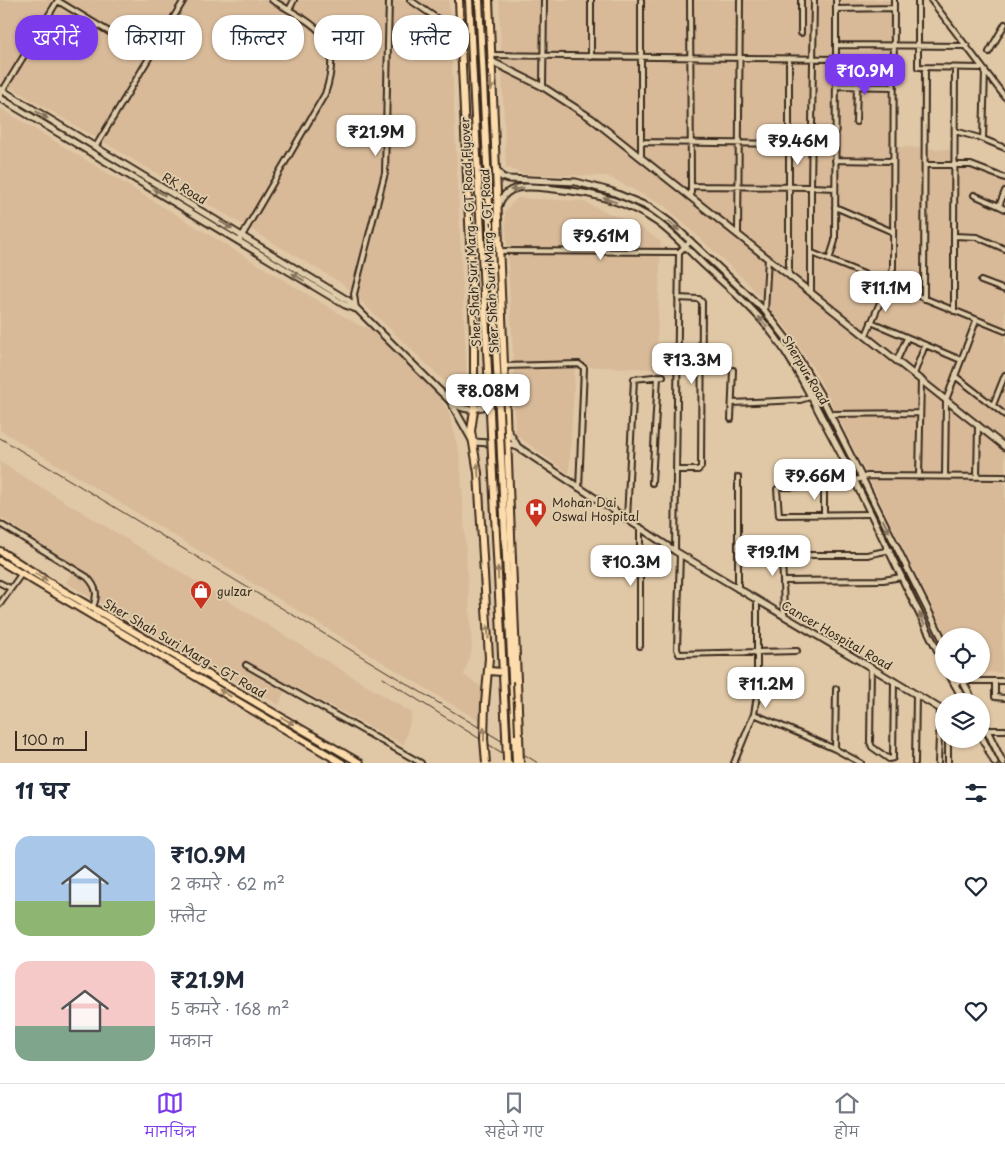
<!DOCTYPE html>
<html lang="hi">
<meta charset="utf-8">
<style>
body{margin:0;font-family:"Playpen Sans","Playpen Sans Deva",sans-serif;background:#f6f6f7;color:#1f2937;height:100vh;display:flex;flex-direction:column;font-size:19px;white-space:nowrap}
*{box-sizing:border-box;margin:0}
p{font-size:16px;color:#747a83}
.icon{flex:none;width:28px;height:28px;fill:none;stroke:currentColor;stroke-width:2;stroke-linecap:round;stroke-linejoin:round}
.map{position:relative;height:763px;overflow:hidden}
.sheet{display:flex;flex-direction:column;background:#fff;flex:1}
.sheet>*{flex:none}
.top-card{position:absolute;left:15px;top:15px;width:500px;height:45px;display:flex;gap:10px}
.buttons{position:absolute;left:935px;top:628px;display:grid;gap:10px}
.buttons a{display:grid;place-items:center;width:55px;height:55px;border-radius:50%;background:#fff;box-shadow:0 1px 4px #0004;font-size:25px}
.scale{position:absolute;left:15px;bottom:12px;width:72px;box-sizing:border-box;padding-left:5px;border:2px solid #3b2a1e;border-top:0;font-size:14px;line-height:18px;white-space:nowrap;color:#3b2a1e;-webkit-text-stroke:4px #dfccaa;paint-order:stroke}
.price{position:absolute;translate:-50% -42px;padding:0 11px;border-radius:10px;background:#fff;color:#222;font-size:16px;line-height:32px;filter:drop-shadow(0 1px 2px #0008)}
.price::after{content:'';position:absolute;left:50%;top:30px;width:15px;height:11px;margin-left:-8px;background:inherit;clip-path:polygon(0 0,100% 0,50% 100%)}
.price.selected{background:#7c3aed;color:#fff}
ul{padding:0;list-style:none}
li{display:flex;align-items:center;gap:15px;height:125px;padding:0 15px}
li span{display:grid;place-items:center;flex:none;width:140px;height:100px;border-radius:15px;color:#555}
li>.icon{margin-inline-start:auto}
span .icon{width:60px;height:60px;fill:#fffc;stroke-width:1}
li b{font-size:21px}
h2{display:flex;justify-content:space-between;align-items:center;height:60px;padding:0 15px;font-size:21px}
.chip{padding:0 18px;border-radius:20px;background:#fff;box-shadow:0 1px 4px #0004;font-size:18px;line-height:45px}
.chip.selected{background:#7c3aed;color:#fff}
.tab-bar{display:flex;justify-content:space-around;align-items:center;height:70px;border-top:1px solid #e0e1e3;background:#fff;font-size:14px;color:#747a83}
.tab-bar a{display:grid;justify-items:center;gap:2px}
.tab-bar .selected{color:#7c3aed}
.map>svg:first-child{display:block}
</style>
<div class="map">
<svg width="1005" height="763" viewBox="0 0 1005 763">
<rect width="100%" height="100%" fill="#e0c8a6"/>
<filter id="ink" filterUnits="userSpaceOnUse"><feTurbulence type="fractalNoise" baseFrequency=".02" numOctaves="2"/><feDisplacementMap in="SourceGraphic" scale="10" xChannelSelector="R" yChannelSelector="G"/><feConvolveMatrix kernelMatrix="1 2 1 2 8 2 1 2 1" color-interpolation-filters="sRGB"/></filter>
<g filter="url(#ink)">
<path fill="#d8ba99" d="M0,0H449L468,404L343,284L0,81Z
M499,0H891L890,146L953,150L952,168L976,169L1005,182V566L1002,673L981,672V636H947L818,376L788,330L747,282L666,207L607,176L522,174L506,167Z
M0,108L360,326L374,329L437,394L449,413L460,456L472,649L464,675L481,687V722L0,430Z
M517,198L582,201L642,228L661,242L656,369L575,366L569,474L515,434L514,373L505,211Z
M0,462L412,713L404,745L288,683L279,705L66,583L75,565L0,517Z"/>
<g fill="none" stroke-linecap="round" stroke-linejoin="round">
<g stroke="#3b2a1e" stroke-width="8">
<path id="minor" d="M410,0L460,34
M591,0V57
M690,0L691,186
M814,0L811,187L835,188
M918,0V67L982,68
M931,0L1005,97
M58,1L149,56
M836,9L894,8
M289,10L294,0
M801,33V0
M836,45L967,46
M989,52L1005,24
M491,55L836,59V0
M985,72L983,139L1005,148
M836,86L894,87
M543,87L544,0
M0,95L58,0
M856,122L857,86
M955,131L983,139
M642,142L788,144
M96,146L184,0
M641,157V0
M835,160L893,161
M925,165H971L1005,178
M1005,191L999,206L1005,209
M974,195L999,206
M691,196V186L811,187V292
M835,207L893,232
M738,233L740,0
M954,236L955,68
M239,241L325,94C345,35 316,26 272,0
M499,251L679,252L691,241
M812,253L1005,331
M829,260L835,241L836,59
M789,273V58
M981,281L1005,290
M924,299L925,68
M356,309L354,294L385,173L389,0
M765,311L768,258
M954,311V236L977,237L1005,249
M871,322L961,360
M866,335L888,284L893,268L894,0
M897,360L907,338
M505,366L579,364L584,368L579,488
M914,374L925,345
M955,376L1005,415
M732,403L800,400L820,394
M993,405L1005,375
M830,414L920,413
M731,419L733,370
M677,470H698L701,467L702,302L699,299L678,298
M919,476L921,379
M945,476L946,400L976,321
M738,477V589
M977,477L978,425
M652,483L658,376
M824,487V515
M871,514L779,515L777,489L781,487L840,486L867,476L1005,477
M627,519L634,379L663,376
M0,524L87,577C97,587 98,595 93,607
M640,527V646
M890,550L867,555H785L782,559L783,581L883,580L902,577
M675,551L679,252
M680,554L677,649L679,654L797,651
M783,581L784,616
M0,583L10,588
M757,600V696L754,714L835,749L861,763
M0,604L22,573
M246,665L421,763
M871,667L870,742L872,747L889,759L893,758L894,681
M995,681V697L1005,698
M954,684L962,681H1005
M987,730H1005
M835,749L836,689
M734,763L754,714
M915,763L916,694
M938,763L940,709
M948,763V739"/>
</g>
<g stroke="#3b2a1e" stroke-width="9">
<path id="tertiary" d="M491,61L543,87L591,118L1005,447
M0,89L349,301L450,401L473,442L508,444L518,447
M0,98L345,305L356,309
M497,170L502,177L508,179L576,182L610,191L649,207L671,223L765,311L789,342L820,394L944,642
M499,205C506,181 534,187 554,189C589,192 627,201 657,222C674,234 689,251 704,265C729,288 756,310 776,338C797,367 813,401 830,433C870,508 905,587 944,663
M453,403C475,418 483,400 501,407
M509,432L518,447L675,551L944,711
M949,674L964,701
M959,674L973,701
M981,718L1003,763
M981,736L995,763"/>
</g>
<g stroke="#3b2a1e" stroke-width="10">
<path id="primary" d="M459,0L474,332V410L471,431L478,473L489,658L485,704
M489,0L517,681
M475,387L480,394L489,398L502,395
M0,551L55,586L360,763
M0,561L342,763"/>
</g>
<g stroke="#3b2a1e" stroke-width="10">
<path id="trunk" d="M469,0L489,390
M479,0L498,389
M501,455L515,738
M492,456L506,734
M489,671L502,672"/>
</g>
<use href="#minor" stroke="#dfccaa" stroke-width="4"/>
<use href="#tertiary" stroke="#dfccaa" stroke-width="5"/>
<use href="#primary" stroke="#fcdcac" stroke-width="6"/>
<use href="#trunk" stroke="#fcdcac" stroke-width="6"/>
<path stroke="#3b2a1e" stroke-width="1" d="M0,438L538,763
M383,678L518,763"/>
<g stroke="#3b2a1e" stroke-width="10" stroke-linecap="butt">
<path id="primary-bridge" d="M517,681L520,763
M485,704L484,739L486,763"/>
</g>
<g stroke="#3b2a1e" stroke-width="10" stroke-linecap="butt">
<path id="trunk-bridge" d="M498,389L501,455
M489,390L492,456
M506,734L507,761
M515,738L516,763"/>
</g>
<use href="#primary-bridge" stroke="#fcdcac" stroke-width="6"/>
<use href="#trunk-bridge" stroke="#fcdcac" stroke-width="6"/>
</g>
<defs><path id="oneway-solid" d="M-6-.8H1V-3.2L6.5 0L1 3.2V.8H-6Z" transform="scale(1.25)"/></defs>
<g fill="#9c8365">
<use href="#oneway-solid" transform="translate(491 84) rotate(89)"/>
<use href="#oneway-solid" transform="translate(478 470) rotate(-94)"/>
<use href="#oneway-solid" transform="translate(498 573) rotate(-92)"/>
<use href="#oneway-solid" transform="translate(41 577) rotate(31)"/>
<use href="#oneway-solid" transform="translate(488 632) rotate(-94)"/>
<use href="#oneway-solid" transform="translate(225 693) rotate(-149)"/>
<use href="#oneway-solid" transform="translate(288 721) rotate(30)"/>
<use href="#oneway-solid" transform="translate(484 734) rotate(-90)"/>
</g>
<g fill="#85735d">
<use href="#oneway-solid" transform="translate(42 115) rotate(31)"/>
<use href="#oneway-solid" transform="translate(517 189) rotate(171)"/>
<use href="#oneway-solid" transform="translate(159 192) rotate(-149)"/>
<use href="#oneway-solid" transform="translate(610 200) rotate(-160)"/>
<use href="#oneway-solid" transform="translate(226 225) rotate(31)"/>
<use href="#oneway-solid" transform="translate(674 226) rotate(42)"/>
<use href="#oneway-solid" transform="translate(298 277) rotate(-149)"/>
<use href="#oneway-solid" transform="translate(763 322) rotate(-132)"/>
<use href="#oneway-solid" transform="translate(886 526) rotate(63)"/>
<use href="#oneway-solid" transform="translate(922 619) rotate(-114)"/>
</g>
</g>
<defs>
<g id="hospital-pin" transform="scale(1.125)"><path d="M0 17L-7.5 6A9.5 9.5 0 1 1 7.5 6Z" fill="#c8321e" stroke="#dfccaa"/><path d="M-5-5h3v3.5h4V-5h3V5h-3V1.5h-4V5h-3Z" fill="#fff"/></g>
<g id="shop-pin" transform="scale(1.125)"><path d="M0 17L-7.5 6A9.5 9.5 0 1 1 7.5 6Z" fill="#c8321e" stroke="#dfccaa"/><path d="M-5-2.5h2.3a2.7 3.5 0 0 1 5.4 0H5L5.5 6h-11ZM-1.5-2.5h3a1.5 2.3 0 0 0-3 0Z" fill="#fff"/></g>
</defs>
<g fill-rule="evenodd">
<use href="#hospital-pin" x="536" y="509"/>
<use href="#shop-pin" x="201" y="591"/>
</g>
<g text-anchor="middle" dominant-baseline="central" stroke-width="4" stroke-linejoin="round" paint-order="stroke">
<g font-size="12" fill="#3b2a1e" stroke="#dfccaa">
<text transform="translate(185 188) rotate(31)">RK Road</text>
<text transform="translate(470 232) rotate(-93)">Sher Shah Suri Marg - GT Road Flyover</text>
<text transform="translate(489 261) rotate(-93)">Sher Shah Suri Marg - GT Road</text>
<text transform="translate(806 370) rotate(59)">Sherpur Road</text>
<text transform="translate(837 635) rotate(30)">Cancer Hospital Road</text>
<text transform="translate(185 648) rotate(30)">Sher Shah Suri Marg - GT Road</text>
</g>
<g font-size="12" fill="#3b2a1e" stroke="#dfccaa" text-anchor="start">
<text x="552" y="502">Mohan Dai<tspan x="552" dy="14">Oswal Hospital</tspan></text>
<text x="217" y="591">gulzar</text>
</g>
</g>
</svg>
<div class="buttons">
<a><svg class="icon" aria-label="locate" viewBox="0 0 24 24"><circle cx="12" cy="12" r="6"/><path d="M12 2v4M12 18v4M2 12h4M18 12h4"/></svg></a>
<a><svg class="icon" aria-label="layers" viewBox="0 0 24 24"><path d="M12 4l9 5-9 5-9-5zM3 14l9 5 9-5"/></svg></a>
</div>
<div class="scale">100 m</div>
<b class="price selected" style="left:865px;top:96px">₹10.9M</b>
<b class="price" style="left:376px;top:157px">₹21.9M</b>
<b class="price" style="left:798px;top:166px">₹9.46M</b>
<b class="price" style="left:601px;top:261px">₹9.61M</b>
<b class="price" style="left:886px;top:313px">₹11.1M</b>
<b class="price" style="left:692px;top:385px">₹13.3M</b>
<b class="price" style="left:488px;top:416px">₹8.08M</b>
<b class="price" style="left:815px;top:501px">₹9.66M</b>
<b class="price" style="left:773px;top:577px">₹19.1M</b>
<b class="price" style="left:631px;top:587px">₹10.3M</b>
<b class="price" style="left:766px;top:709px">₹11.2M</b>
<div class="top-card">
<a class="chip selected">खरीदें</a>
<a class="chip">किराया</a>
<a class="chip">फ़िल्टर</a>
<a class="chip">नया</a>
<a class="chip">फ़्लैट</a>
</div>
</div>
<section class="sheet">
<h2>11 घर<svg class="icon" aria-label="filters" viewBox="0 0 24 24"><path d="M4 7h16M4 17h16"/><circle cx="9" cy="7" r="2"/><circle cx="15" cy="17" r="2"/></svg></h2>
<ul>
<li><span style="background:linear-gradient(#a9c7e8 65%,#8fb573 0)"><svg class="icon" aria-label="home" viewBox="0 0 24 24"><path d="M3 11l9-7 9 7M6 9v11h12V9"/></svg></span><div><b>₹10.9M</b><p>2 कमरे · 62 m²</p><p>फ़्लैट</p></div><svg class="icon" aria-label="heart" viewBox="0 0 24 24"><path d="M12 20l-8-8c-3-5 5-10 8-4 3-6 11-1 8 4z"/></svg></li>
<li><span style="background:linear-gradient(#f6c9c9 65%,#7fa58c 0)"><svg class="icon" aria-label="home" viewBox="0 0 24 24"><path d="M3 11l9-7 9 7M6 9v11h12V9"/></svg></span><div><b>₹21.9M</b><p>5 कमरे · 168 m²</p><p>मकान</p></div><svg class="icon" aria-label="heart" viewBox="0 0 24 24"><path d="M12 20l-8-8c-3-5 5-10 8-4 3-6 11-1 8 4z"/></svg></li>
</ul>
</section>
<nav class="tab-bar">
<a class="selected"><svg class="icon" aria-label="map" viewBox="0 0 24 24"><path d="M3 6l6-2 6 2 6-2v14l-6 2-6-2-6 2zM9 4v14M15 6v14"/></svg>मानचित्र</a>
<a><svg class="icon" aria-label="saved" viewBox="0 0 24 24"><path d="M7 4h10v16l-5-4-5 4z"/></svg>सहेजे गए</a>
<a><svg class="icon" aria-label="home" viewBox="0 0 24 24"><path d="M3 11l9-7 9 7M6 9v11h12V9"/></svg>होम</a>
</nav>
